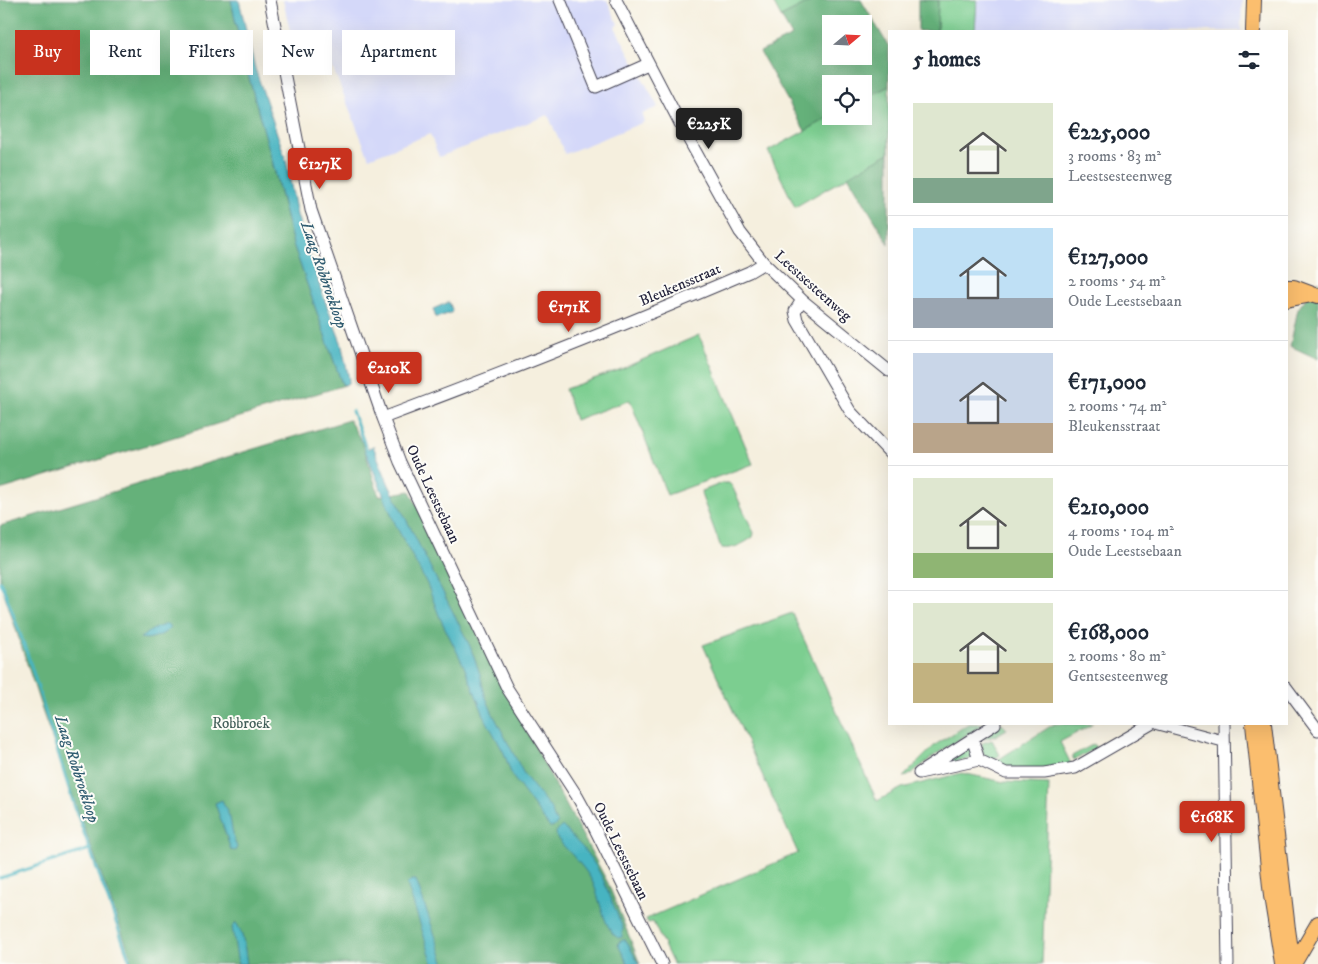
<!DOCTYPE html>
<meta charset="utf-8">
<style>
body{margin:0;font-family:"IM FELL DW Pica",serif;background:#f6f6f7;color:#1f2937;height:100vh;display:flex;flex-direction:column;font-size:19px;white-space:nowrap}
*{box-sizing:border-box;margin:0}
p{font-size:16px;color:#747a83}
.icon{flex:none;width:28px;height:28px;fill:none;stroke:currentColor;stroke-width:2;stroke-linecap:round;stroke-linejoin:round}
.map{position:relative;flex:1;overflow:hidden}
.details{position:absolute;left:888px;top:30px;width:400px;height:695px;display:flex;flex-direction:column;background:#fff;border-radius:0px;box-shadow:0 5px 20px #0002}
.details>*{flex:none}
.guide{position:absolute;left:15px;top:30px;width:475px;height:45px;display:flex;gap:10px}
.needle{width:32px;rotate:71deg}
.controls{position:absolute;left:822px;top:15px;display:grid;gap:10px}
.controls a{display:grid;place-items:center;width:50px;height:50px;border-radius:0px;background:#fff;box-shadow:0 5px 20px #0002;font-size:25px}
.price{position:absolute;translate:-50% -42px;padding:0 11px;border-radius:5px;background:#c8321e;color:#fff;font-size:16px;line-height:32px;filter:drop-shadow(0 1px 2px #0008)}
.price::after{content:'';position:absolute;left:50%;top:30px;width:15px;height:11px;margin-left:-8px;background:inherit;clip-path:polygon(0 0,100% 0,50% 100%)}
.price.selected{background:#222;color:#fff}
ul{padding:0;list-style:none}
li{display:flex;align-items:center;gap:15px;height:125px;padding:0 25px}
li+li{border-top:1px solid #e0e1e3}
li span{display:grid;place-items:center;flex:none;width:140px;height:100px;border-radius:0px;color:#555}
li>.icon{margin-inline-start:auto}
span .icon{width:60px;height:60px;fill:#fffc;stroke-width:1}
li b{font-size:21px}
h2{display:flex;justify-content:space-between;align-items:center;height:60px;padding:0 25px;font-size:21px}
.pill{padding:0 18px;border-radius:0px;background:#fff;box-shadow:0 5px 20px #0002;font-size:18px;line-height:45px}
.pill.selected{background:#c8321e;color:#fff}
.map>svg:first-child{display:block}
</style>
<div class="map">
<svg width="1318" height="964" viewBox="0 0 1318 964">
<rect width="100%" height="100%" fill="#fdfcf7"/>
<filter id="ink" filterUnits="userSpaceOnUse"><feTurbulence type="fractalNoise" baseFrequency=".02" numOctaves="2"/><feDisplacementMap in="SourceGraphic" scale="10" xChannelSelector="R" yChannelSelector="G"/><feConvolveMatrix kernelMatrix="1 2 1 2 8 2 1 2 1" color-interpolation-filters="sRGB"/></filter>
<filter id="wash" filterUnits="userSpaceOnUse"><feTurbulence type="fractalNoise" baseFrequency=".0096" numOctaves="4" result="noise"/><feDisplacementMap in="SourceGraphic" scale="20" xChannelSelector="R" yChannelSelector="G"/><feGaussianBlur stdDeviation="1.12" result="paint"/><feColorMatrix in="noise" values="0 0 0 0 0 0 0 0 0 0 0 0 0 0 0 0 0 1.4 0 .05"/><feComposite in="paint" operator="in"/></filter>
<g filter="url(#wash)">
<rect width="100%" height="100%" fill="#f5efde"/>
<path fill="#d4d8f9" d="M283,0H607L618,24L615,27L658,107L642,114L644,122L565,154L548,115L439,157L430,134L369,158L331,63L299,71Z
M977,0H1242L1241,31H975Z"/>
<path fill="#7cce90" stroke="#4f7866" d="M772,0H814L781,17Z
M938,0H977L975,31H937Z
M889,86V153L795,207L768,151L832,116H864V99Z
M699,335L753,464L667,495L630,400L575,420L565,389L619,370Z
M723,483H729L732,486L754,533L753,537C745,543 732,550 722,548L720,545L701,494L702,491Z
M792,613L877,801L902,788L962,773L1004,782L1049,784L1042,964H673L653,922L648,923L646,919L798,853L703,645Z
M968,724H984L938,753L908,776L903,777L935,745Z
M1002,724L1007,729L995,736L984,739L992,730Z
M1054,724H1093L1060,742L1071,764C1044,770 1020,773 993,763Z
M992,740L1000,755L990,762C985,757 981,751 982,743Z
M1094,744L1096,748L1074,760L1072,756Z
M968,747L971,750L973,758L943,764Z"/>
<path fill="#65b17a" stroke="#446a5a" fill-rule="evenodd" d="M0,0H231L242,53L266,138L293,244L342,384L345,385L0,490Z
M814,0H861L889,47V86L864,99V84H831L832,116L805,131L760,52L792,36L781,17ZM831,24H864V56H831Z
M918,0H938L937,31H918Z
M889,153V244L848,176Z
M1318,281V359L1290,346L1298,309Z
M349,420L362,442L379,496L410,491L489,657L542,760L608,883L640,964H128L131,957L43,713L0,580V526Z"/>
<path fill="#46b4c1" stroke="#346b7e" d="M231,0H239L255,68L286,160L297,215L321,290L341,342L349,379L348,383L345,385L342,384L293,244L272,160L242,53Z
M449,302L453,312L436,318L433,309Z
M373,446L389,485L470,646L480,674L485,695L492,712L525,776L552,810L554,819L558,823L554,827L550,828L512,776L504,753L486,720L463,664L440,618L427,584L396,526L365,450Z
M167,624L171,627C165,635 149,641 140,638L155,628Z
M222,800L230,818L234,840L237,847L235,851L231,850L215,803Z
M562,826L583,848L596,866L603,879L623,928L622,937L618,938C603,929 600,896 592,881C583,864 568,852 557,838L556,832Z
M411,880H416L445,964H433L407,884Z
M236,923C244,933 245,951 247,964H238L232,927Z
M623,940H626L639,964H628L618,945L619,942Z"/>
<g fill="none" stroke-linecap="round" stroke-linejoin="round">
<path stroke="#46b4c1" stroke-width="3" d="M352,411L368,453
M0,582L5,592L28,656L74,805L131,964
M0,878L90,849"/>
</g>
</g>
<g filter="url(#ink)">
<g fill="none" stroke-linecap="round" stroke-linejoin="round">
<g stroke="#424153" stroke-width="13">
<path id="minor" d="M270,0L311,210L383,418L400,462L507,688L577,796L594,827L662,964
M560,0L596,87L648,64
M616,0L683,129L740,232L764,263L802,300L889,371
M802,300L795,311L797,320L850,411L889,452
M383,418C506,372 628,324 749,272L764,263
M1286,687L1318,730
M1159,724L1223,741
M1224,724L1228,964
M972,738L979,760L919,773L995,724
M979,760L1006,773H1044L1075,768L1151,724"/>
</g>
<g stroke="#424153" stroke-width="16">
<path id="major" d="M1253,31L1254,0
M1286,287H1294L1318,296
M1286,300L1312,295
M1253,724L1271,896L1282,964
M1264,724L1288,929L1293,964
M1294,964L1318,923"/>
</g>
<use href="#minor" stroke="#fff" stroke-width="11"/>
<use href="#major" stroke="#fbbe6e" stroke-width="14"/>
</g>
</g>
<g text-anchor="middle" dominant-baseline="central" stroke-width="4" stroke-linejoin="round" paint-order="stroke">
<g font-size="15" fill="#22223b" stroke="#fdfcf7">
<text transform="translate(680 285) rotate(-23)">Bleukensstraat</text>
<text transform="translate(813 286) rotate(42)">Leestsesteenweg</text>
<text transform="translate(433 494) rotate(65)">Oude Leestsebaan</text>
<text transform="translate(621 851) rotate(64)">Oude Leestsebaan</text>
</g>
<g font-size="15" fill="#425e59" stroke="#fdfcf7">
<text x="241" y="723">Robbroek</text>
</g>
<g font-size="16" font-style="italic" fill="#305c71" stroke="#fdfcf7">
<text transform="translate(324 275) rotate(71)">Laag Robbroekloop</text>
<text transform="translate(77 769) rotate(72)">Laag Robbroekloop</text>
</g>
</g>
</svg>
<div class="controls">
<a><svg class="needle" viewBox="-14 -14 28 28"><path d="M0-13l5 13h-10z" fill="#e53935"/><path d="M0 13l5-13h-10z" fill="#747a83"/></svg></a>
<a><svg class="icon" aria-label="locate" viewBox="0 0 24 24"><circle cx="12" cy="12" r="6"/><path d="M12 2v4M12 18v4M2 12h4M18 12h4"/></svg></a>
</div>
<b class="price selected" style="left:709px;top:150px">€225K</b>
<b class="price" style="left:320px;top:190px">€127K</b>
<b class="price" style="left:569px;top:333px">€171K</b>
<b class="price" style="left:389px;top:394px">€210K</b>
<b class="price" style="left:1212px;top:843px">€168K</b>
<div class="guide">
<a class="pill selected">Buy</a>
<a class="pill">Rent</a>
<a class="pill">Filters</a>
<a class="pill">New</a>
<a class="pill">Apartment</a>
</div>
<section class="details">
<h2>5 homes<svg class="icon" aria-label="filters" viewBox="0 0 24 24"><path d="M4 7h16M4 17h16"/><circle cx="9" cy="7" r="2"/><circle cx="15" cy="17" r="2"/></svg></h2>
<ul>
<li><span style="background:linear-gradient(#dfe7d0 75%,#7fa58c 0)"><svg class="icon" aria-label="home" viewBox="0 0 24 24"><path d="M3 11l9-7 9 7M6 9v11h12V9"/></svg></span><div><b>€225,000</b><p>3 rooms · 83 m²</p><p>Leestsesteenweg</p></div></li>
<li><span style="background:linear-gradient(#bfe0f5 70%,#9aa5b1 0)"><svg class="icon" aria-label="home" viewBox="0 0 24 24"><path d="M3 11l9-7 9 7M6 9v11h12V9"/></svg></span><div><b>€127,000</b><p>2 rooms · 54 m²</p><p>Oude Leestsebaan</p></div></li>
<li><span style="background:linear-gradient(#c9d6e8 70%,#b9a48a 0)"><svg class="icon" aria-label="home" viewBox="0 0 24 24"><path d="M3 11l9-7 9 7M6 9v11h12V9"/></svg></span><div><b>€171,000</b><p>2 rooms · 74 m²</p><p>Bleukensstraat</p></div></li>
<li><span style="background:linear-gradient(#dfe7d0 75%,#8fb573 0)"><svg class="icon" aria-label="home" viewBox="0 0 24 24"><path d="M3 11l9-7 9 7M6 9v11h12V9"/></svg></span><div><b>€210,000</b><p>4 rooms · 104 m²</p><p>Oude Leestsebaan</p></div></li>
<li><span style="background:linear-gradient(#dfe7d0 60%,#c2b280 0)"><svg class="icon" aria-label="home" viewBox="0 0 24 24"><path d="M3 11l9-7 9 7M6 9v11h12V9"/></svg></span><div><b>€168,000</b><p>2 rooms · 80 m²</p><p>Gentsesteenweg</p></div></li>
</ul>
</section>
</div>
